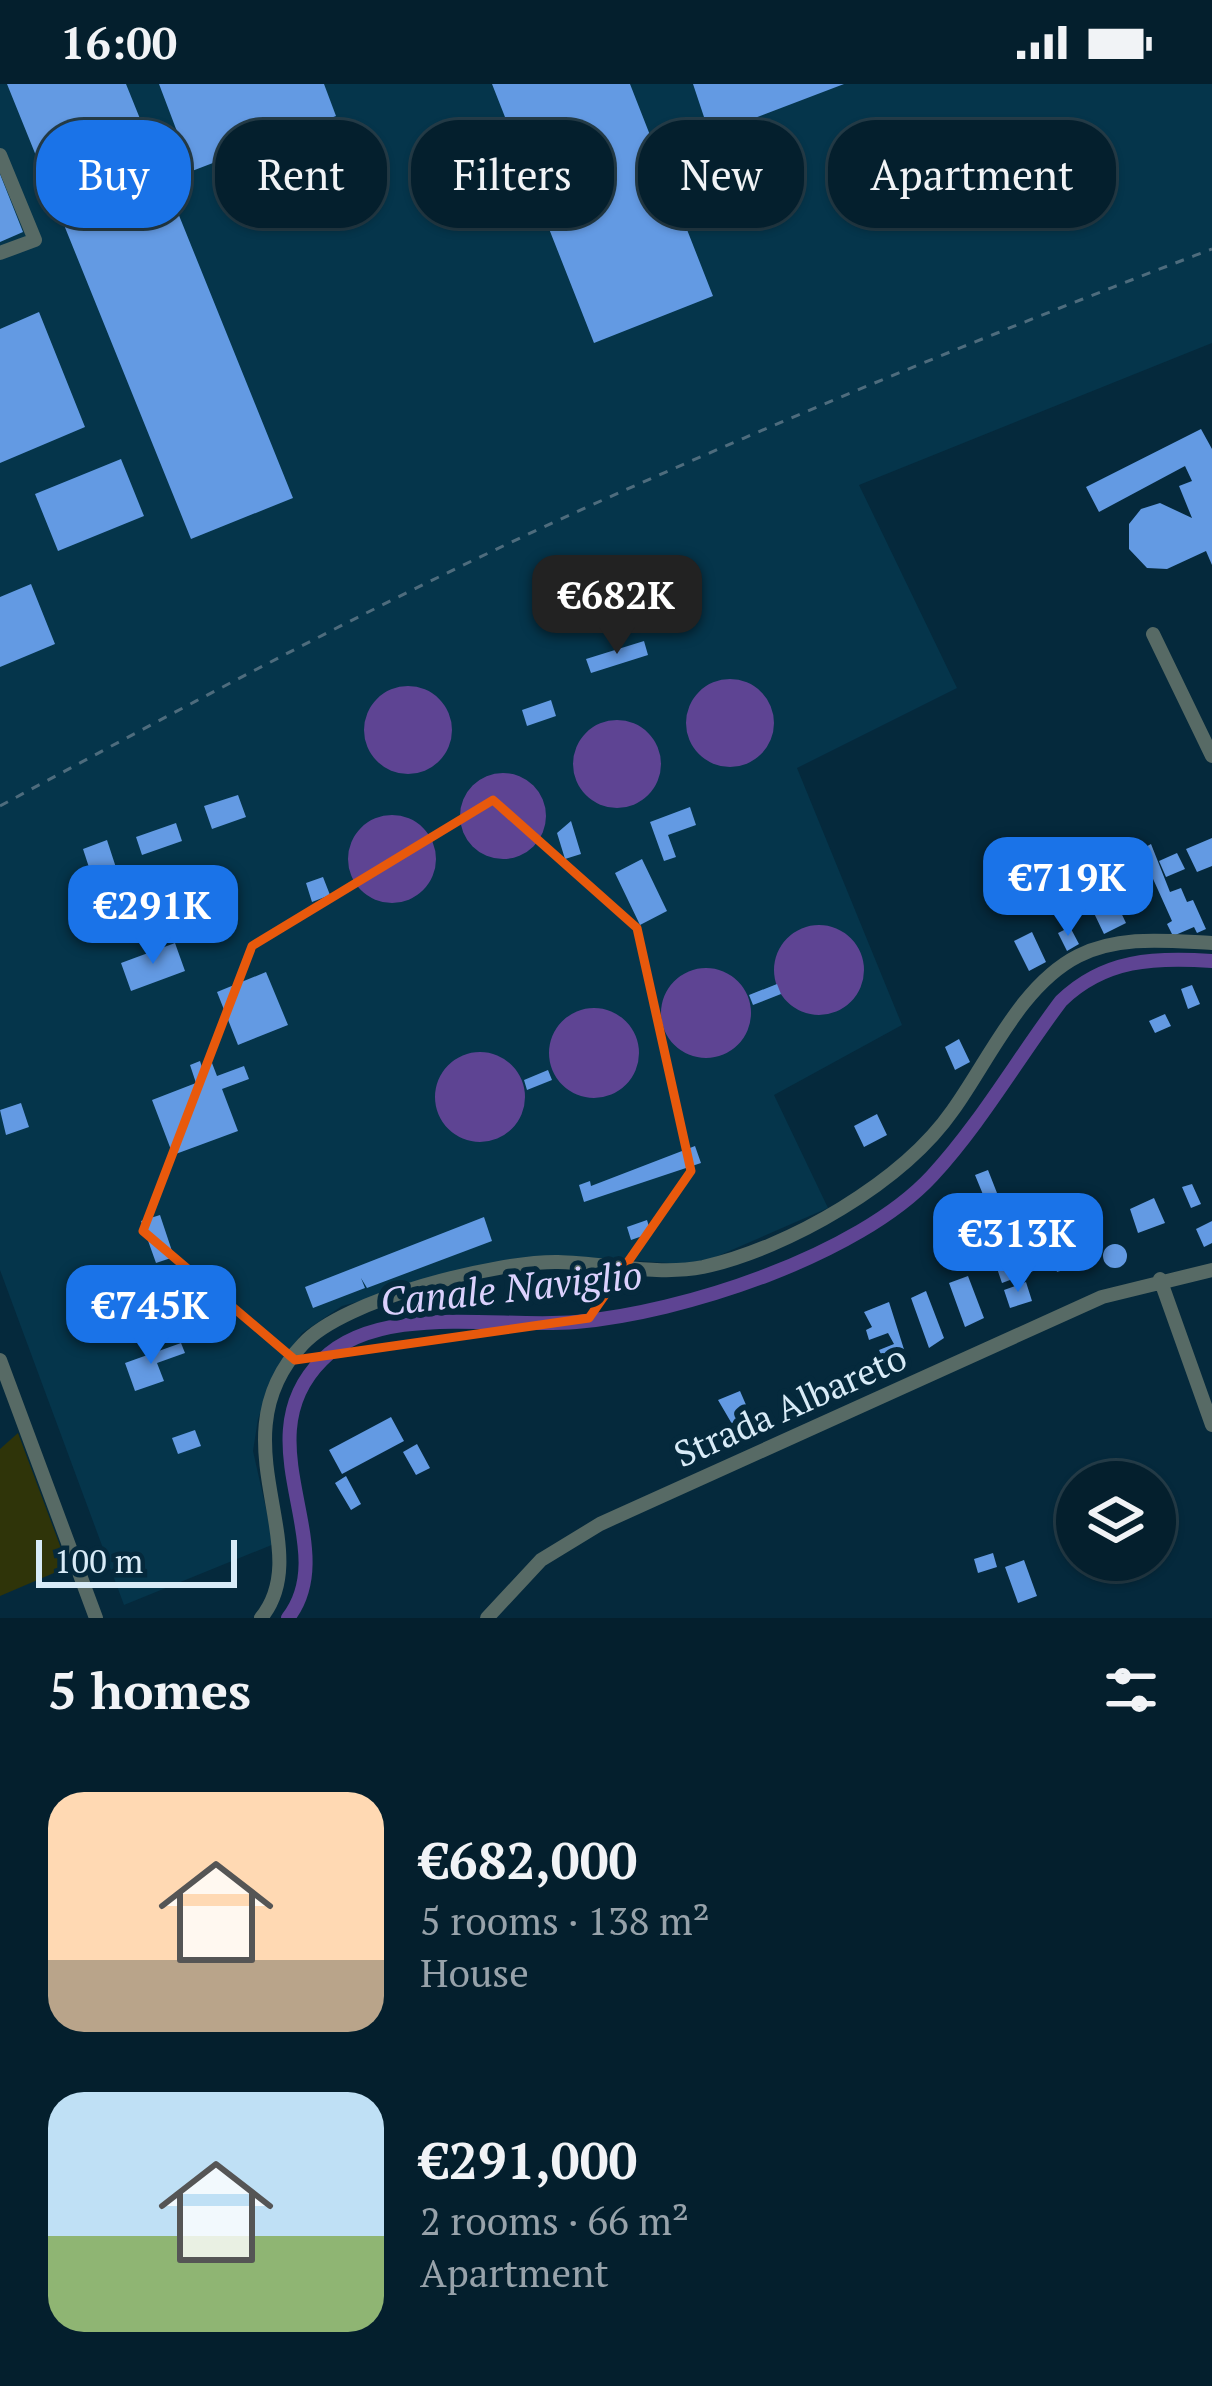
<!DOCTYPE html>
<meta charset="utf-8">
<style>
body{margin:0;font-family:"PT Serif",serif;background:#0d2735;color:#f1f3f6;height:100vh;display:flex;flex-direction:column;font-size:45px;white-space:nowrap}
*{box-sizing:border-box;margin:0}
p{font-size:39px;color:#97a2aa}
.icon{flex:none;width:66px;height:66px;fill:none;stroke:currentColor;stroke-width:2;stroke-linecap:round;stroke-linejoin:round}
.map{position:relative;height:1534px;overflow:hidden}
.details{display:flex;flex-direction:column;background:#041f2d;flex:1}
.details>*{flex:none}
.hud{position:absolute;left:36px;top:36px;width:1140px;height:108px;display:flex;gap:24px}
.fabs{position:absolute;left:1056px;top:1377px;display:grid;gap:24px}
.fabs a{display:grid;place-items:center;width:120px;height:120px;border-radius:50%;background:#041f2d;box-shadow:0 3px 9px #0004,0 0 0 3px #253d49;font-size:60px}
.scale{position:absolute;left:36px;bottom:30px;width:201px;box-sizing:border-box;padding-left:12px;border:6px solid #d8ebf7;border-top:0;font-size:33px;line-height:42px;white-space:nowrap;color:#d8ebf7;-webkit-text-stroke:9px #05293c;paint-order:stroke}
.price{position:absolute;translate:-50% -102px;padding:0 27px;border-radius:24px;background:#1a73e8;color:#fff;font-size:39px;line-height:78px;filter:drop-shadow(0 3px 6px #0008)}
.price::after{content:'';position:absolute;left:50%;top:72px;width:36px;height:27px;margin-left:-18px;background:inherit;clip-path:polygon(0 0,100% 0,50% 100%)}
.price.current{background:#222;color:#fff}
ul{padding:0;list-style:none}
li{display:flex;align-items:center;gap:36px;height:300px;padding:0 48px}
li span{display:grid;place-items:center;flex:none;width:336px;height:240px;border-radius:36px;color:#555}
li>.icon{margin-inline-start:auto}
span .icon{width:144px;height:144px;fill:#fffc;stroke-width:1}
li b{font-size:51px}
h2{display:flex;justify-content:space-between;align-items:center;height:144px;padding:0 48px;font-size:51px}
.pill{padding:0 42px;border-radius:48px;background:#041f2d;box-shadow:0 3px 9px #0004,0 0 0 3px #253d49;font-size:42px;line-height:108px}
.pill.current{background:#1a73e8;color:#fff}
.status{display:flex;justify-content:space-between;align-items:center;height:84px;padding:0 60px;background:#041f2d;direction:ltr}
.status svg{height:33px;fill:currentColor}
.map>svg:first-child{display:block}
</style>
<div class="status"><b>16:00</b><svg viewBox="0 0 49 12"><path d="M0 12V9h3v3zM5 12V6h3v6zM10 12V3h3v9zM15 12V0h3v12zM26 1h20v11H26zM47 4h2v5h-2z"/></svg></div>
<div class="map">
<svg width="1212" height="1534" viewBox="0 0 1212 1534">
<rect width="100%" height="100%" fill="#05293c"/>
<path fill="#05354b" d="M0,0H1212V259L859,401L957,604L797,684L902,941L774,1011L828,1124L711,1175L684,1180L595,1174L444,1195L342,1222L302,1249L275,1288L258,1335L253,1367L274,1460L124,1521L0,1186Z"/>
<path fill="#2f3409" d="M18,1349L68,1483L0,1512V1365Z"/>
<path fill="#5e4493" d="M686 639a44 44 0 1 1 88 0a44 44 0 1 1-88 0Z
M364 646a44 44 0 1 1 88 0a44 44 0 1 1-88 0Z
M573 680a44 44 0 1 1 88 0a44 44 0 1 1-88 0Z
M460 732a43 43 0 1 1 86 0a43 43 0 1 1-86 0Z
M348 775a44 44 0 1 1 88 0a44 44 0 1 1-88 0Z
M774 886a45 45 0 1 1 90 0a45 45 0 1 1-90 0Z
M661 929a45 45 0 1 1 90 0a45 45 0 1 1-90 0Z
M549 969a45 45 0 1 1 90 0a45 45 0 1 1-90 0Z
M435 1013a45 45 0 1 1 90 0a45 45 0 1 1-90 0Z"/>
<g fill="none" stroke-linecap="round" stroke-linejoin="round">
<path stroke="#5e4493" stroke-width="14" d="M288,1534C344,1462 241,1357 322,1276C380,1218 500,1245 576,1238C682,1229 858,1172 932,1092C981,1039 1018,974 1061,917C1104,875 1155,873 1212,877"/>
</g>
<path fill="#639ae3" d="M7,0H126L293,414L191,455Z
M159,0H324L336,32L192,87Z
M492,0H630L713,212L594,259Z
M693,0H844L710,51Z
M0,90L23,148L0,158Z
M39,228L85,343L0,379V245Z
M1201,345L1212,365V481L1206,467L1167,485L1147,484L1129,465V440L1141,425L1160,419L1192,434L1179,402L1192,397L1185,382L1099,428L1086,403Z
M121,375L144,432L58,467L35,410Z
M31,500L55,560L0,583V513Z
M644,557L648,571L591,589L586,575Z
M551,616L556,632L527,642L522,626Z
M238,711L246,733L212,745L204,722Z
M690,723L696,741L668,751L676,773L664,777L650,738Z
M571,737L581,770L565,775L557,749Z
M176,739L182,757L142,771L136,753Z
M1212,754V782L1197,788L1186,765Z
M107,756L122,802L98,811L83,765Z
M1151,760L1170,808L1181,804L1187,818L1193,816L1206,845L1197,849L1194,843L1173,852L1167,840L1172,837L1140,766Z
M1177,769L1185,785L1166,793L1159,777Z
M642,775L667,827L640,841L615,789Z
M1138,787L1150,812L1129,821L1118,797Z
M181,792L190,820L181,823L172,795Z
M323,793L330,811L312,818L306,799Z
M1091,793L1096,802L1110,796L1113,803L1086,817L1077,801Z
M1114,814L1126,839L1104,850L1092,825Z
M118,830L123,846L111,851L105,835Z
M1070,843L1079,860L1067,867L1058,849Z
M1032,848L1046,878L1029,887L1014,857Z
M175,859L185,887L131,907L121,879Z
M266,888L288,941L238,961L217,908Z
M777,900L781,910L753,921L749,911Z
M1192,901L1200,920L1188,925L1181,905Z
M1165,930L1171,942L1155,949L1149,937Z
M959,955L970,978L955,986L945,963Z
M200,977L202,983L212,979L217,992L244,982L249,995L222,1005L238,1047L173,1071L152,1016L196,999L190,981Z
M548,986L552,996L527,1006L524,996Z
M21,1019L29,1043L6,1051L0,1026Z
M877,1030L887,1051L864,1063L854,1042Z
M695,1062L701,1079L584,1118L579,1101L590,1097L591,1102Z
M988,1086L997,1109L984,1113L975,1091Z
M1192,1100L1201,1120L1191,1124L1182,1103Z
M1154,1114L1165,1139L1138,1149L1130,1125Z
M160,1131L174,1173L156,1179L141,1137Z
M484,1133L492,1157L367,1204L361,1194L365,1204L313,1224L305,1203Z
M647,1136L651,1149L631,1156L627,1143Z
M1212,1137V1159L1204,1163L1196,1145Z
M997,1151L999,1159H1023L1036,1186L1002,1199L987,1155Z
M1072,1152L1082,1180L1057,1188L1048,1160Z
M1103 1172a12 12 0 1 1 24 0a12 12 0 1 1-24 0Z
M968,1192L984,1234L965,1243L949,1199Z
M1026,1198L1032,1217L1010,1224L1004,1206Z
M169,1203L179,1235L165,1239L155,1207Z
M926,1207L944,1254L929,1264L911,1214Z
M889,1218L908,1278L887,1285L879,1266L894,1260L888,1249L869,1256L866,1246L872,1243L864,1228Z
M181,1259L185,1269L157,1279L164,1297L135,1307L125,1279Z
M740,1307L753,1337L735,1345L718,1316Z
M391,1333L404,1357L342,1390L329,1366Z
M195,1346L201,1362L178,1370L172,1354Z
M417,1360L430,1384L416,1391L403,1368Z
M346,1392L361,1420L351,1426L335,1399Z
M993,1469L997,1483L978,1489L974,1475Z
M1024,1476L1037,1512L1018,1519L1005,1483Z"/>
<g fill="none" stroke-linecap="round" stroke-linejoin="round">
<path stroke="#4e6c7d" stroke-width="3" stroke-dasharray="9 9" stroke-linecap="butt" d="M0,722C189,620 379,518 574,429C784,334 997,247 1212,165"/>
<path stroke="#576a65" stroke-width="14" d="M0,71L35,156L0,169
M1153,550L1212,672
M1160,1195L1212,1341
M0,1276L96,1534
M261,1534C319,1463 213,1355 303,1260C344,1215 497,1177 558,1178C605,1179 657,1192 703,1183C789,1164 903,1098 953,1026C989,976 1021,901 1078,872C1120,851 1167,857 1212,859
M487,1534L541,1476L600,1440L1102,1213L1212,1186"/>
</g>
<path fill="none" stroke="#e8590c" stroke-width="9" stroke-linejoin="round" d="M493,716L637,844L691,1087L589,1234L295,1276L143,1147L252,862Z"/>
<g text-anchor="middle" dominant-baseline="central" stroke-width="12" stroke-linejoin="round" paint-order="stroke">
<g font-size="36" fill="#d8ebf7" stroke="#05293c">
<text transform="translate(790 1321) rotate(-24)">Strada Albareto</text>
</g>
<g font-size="39" font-style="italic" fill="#dbd1fd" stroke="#05293c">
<text transform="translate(511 1203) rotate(-6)">Canale Naviglio</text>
</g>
</g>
</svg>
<div class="fabs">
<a><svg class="icon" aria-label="layers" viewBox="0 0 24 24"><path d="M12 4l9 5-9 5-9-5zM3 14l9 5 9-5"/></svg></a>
</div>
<div class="scale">100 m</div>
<b class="price current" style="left:617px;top:573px">€682K</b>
<b class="price" style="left:1068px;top:855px">€719K</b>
<b class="price" style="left:153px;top:883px">€291K</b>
<b class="price" style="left:1018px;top:1211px">€313K</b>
<b class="price" style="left:151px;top:1283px">€745K</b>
<div class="hud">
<a class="pill current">Buy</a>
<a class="pill">Rent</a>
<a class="pill">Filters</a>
<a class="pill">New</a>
<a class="pill">Apartment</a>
</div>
</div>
<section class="details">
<h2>5 homes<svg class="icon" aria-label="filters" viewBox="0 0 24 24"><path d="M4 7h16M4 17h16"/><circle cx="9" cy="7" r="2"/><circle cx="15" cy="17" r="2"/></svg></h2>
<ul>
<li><span style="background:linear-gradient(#ffd9b3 70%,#b9a48a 0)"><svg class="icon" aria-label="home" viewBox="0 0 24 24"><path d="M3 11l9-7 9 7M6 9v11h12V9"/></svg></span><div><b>€682,000</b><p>5 rooms · 138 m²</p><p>House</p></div></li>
<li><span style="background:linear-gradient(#bfe0f5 60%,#8fb573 0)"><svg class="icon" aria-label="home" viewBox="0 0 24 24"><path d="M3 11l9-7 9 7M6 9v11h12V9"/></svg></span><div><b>€291,000</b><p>2 rooms · 66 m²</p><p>Apartment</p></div></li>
</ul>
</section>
